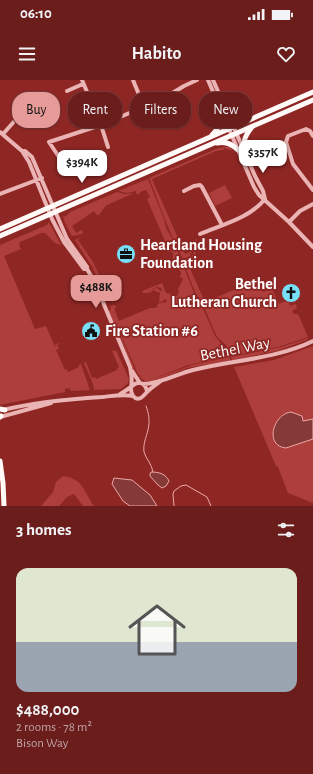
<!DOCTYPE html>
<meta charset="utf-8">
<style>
body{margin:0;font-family:"Alegreya Sans",sans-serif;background:#722a28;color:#f1f3f6;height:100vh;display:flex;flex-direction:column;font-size:15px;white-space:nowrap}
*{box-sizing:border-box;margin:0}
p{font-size:13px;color:#bea2a3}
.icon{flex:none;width:22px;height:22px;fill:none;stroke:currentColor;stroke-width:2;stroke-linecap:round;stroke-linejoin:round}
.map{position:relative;height:426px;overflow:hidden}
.drawer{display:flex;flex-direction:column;background:#6a1d1b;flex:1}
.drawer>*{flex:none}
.guide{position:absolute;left:12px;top:12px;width:289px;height:36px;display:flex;gap:8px}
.price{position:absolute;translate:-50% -34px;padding:0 9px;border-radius:8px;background:#fff;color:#222;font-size:13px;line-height:26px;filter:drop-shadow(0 1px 2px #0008)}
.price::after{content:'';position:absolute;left:50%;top:24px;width:12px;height:9px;margin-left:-6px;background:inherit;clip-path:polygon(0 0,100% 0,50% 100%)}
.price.on{background:#e69b98;color:#111}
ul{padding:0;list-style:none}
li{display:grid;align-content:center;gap:8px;height:212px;padding:0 16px}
li span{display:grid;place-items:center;height:124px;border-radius:12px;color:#555}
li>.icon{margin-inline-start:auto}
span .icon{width:72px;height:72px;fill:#fffc;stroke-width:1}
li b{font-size:17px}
h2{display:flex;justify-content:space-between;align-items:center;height:48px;padding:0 16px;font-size:17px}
.chip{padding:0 14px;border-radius:16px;background:#6a1d1b;box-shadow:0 1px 3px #0004,0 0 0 1px #7d3b3a;font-size:14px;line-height:36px}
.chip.on{background:#e69b98;color:#111}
.status{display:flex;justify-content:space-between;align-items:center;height:28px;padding:0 20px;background:#6a1d1b;direction:ltr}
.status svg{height:11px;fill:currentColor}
header{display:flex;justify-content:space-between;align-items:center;height:52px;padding:0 16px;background:#6a1d1b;font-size:18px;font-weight:600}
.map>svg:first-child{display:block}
</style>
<div class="status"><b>06:10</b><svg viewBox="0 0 49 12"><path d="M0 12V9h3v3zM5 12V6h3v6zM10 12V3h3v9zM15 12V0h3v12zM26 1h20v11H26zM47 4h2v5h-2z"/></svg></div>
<header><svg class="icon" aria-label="menu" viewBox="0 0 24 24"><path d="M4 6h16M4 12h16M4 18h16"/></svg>Habito<svg class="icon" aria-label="heart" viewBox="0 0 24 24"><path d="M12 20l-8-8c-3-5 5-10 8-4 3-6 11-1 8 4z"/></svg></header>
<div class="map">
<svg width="313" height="426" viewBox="0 0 313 426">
<rect width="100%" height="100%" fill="#8e2724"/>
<path fill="#ad3e3c" d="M224,67H229L233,71L224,68L223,70L216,71L152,99L185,174L190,172L196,159H197L190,176L183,179C169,153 160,125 149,98L216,69Z
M148,99L164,139L166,148L173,160L194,213L200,222L215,256C220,264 227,267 229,277L188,285L150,300L144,299L138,294L113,236L137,295C131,289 127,277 125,268L108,231L111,229L110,226L114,225L117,227L114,228L119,241L150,228H156L158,224L164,222L166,223L167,221L165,219L163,221L159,223L160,213L153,210L150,213H149L150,210L157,208L162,212L161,208L157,207L150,210L148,213H143L142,211L162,203L166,213L171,214V216L172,217L173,215L177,216L179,212L178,209L183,199L179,196L181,195V193L173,178V173L171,171L168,172L163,162L165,161L147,119L150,117L146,110L140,112V114H136V111L127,113L118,111Z
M225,105L232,118L215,126L209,113Z
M117,112L125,114L134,113L107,125L104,128L99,135H97L94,131L72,146L76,153L82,150L83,151L82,154L72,156L65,143L63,136L65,137L70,132Z
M49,142L61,165L55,163L45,153H41L20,162L19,165L21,169L4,176L35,249L46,246L56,269L55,265L59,263L60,264L57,265L59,269L56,270L65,290L67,289L68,292L79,287V285L81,284L90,310L71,311L69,308L65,309V312L0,325V165L47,145Z
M79,158H80L78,160L93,182L110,219L112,220L108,221L93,188L75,160Z
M199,161H200L193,180V182L188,184L205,222L258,200L263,212L272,209L279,224L288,220L290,226L296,224L297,228L292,231L294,234H297L299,236L308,257L278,267L231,276L226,265L217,257L204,227L195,212L184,183L185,180C194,178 195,169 199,161Z
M83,197L89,206L98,226L95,228L91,220L78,201Z
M308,258L307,260L277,271L234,280H232L231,277L281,267Z
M313,266V423L288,413L278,387L276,386L234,287L274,280Z
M116,270L129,299L128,303L121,309L94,310L93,304L84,283L86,282L92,298L95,297L96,299L117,290V288L119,287L112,271Z
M230,277V281L187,288L155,301H145L138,296L150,300L192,285Z
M63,396C84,399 84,412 94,426H83L74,414L67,417L59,426H41L53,412L56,402Z"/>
<path fill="#863a37" stroke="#eca8a8" d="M291,332L302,336L303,341L313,339V359L286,368C264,366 273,334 291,332Z
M151,392C159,392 166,394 169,401L166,406L162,408L158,405L150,396V394Z
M114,398L132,400L150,415L157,426H130L123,421L112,404Z"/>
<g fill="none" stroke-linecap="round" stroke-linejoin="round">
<path stroke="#eca8a8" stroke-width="1" d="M146,326C149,334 150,341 148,350C146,358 143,364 144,372C146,379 152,384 153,392
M174,426L173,414L174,411L181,406L186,405L207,417L211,426"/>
<path stroke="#ebb4b4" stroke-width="4" d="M82,0L101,45L108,67
M133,0L144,27
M208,0L254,107L259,115L289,142L313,167
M213,0L255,96L263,111L265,119
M67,11L83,4
M0,52L22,71L29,82L52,139L64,162L84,189H87
M3,54L27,27
M313,56L310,51L306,49L288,56L286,62L293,84L313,110
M22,71H25L32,77L67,159L87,187V189L95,203L130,287C132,297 132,300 131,310C131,312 132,314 133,316C139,323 144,315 148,311C152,307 157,304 161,301
M65,86L49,62L104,44L164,18L184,6L197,0
M184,111L194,106L200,105L202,107L222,145
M0,114L42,98
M289,142L300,131L313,124
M200,154C221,145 250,138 265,119
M132,291L140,303
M143,304C161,304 176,294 193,290C233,280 276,279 313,261
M132,306C139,300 146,303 147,312
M119,315L131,307
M3,330C36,322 68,319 102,317C112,316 123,314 133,316
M0,337L51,323"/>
<path stroke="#fff9f8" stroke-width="5" d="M227,32L238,40L249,39
M212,55C220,47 221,42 221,31
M217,63C225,61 232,64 238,70
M245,74C243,61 244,57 252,47
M0,149L313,12
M0,156L313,20
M0,329L5,330
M0,337L1,336
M0,381L3,403L4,426"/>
</g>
<defs>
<g id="office-disc" transform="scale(1)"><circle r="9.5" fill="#77dff6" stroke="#8e2724"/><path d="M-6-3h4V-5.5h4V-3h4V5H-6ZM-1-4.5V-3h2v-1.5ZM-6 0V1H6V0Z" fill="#111"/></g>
<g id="church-disc" transform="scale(1)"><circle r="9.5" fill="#77dff6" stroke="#8e2724"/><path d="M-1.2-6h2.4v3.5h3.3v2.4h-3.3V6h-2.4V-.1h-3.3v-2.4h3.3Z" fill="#111"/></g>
<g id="civic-disc" transform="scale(1)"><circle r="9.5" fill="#77dff6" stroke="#8e2724"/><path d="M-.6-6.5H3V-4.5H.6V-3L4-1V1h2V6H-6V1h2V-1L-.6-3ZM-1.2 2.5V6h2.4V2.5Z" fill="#111"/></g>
</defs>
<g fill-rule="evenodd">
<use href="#office-disc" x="126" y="174"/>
<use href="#church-disc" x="291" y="213"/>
<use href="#civic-disc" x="91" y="251"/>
</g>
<g text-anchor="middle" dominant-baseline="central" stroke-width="3.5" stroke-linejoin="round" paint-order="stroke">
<g font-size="16" font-weight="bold" fill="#fff" stroke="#8e2724" text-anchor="start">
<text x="140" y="165">Heartland Housing<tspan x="140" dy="18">Foundation</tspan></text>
<text x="277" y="204" text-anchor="end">Bethel<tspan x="277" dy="18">Lutheran Church</tspan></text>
<text x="105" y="251">Fire Station #6</text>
</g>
<g font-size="16" fill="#fff" stroke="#8e2724">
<text transform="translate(235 269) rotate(-11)">Bethel Way</text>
</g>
</g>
</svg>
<b class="price" style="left:263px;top:94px">$357K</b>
<b class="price" style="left:82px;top:104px">$394K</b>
<b class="price on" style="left:96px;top:229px">$488K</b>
<div class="guide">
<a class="chip on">Buy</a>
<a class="chip">Rent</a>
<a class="chip">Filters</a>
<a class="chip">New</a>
</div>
</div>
<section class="drawer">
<h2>3 homes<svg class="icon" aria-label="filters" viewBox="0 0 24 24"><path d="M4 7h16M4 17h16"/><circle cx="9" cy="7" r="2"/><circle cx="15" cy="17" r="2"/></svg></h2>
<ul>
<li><span style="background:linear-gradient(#dfe7d0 60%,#9aa5b1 0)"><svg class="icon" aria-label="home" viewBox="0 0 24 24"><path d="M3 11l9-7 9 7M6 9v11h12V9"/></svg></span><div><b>$488,000</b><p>2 rooms · 78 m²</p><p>Bison Way</p></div></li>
</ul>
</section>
